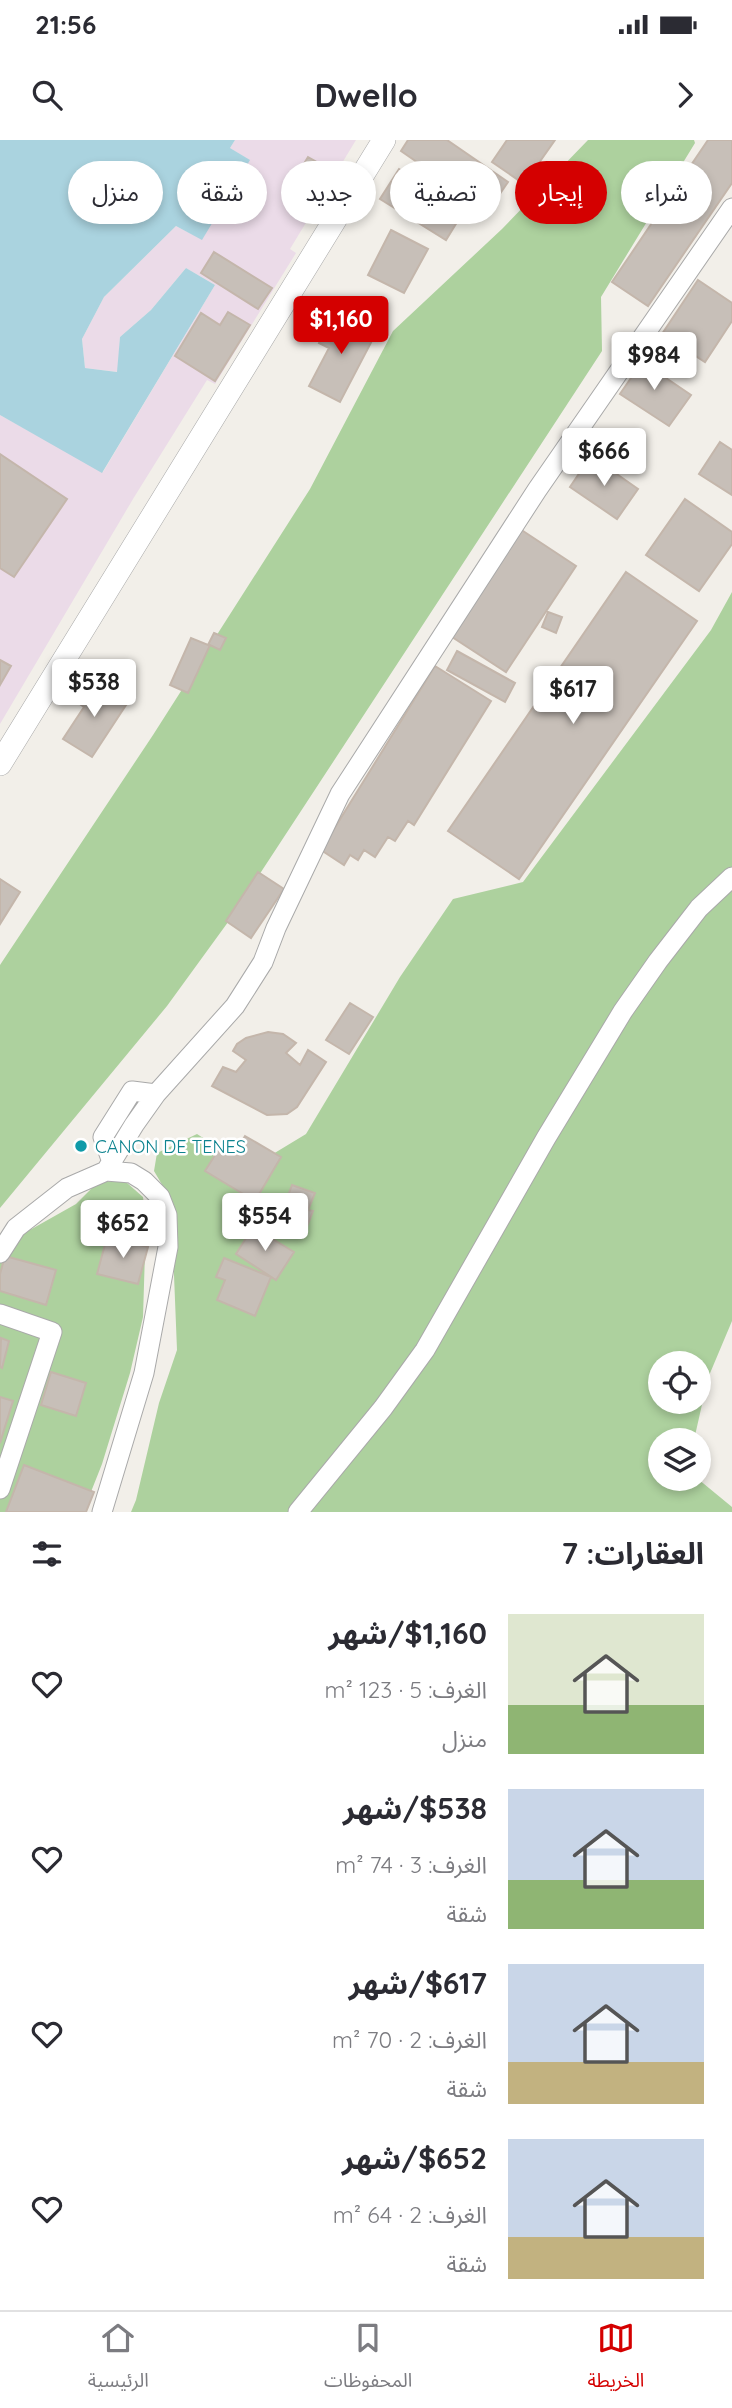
<!DOCTYPE html>
<html lang="ar">
<meta charset="utf-8">
<style>
body{margin:0;font-family:Quicksand,"Noto Sans Arabic",sans-serif;background:#f7f7f7;color:#2b2b33;direction:rtl;height:100vh;display:flex;flex-direction:column;font-size:26px;white-space:nowrap}
*{box-sizing:border-box;margin:0}
p{font-size:23px;color:#7c7c81}
.icon{flex:none;width:38px;height:38px;fill:none;stroke:currentColor;stroke-width:2;stroke-linecap:round;stroke-linejoin:round}
.map{position:relative;height:1372px;overflow:hidden;direction:ltr}
.panel{display:flex;flex-direction:column;background:#fff;flex:1}
.panel>*{flex:none}
.hud{position:absolute;left:21px;top:21px;width:691px;height:63px;direction:rtl;display:flex;gap:14px}
.tools{position:absolute;left:648px;top:1211px;display:grid;gap:14px}
.tools a{display:grid;place-items:center;width:63px;height:63px;border-radius:50%;background:#fff;box-shadow:0 4px 10px #0003;font-size:35px}
.price{position:absolute;translate:-50% -60px;padding:0 16px;border-radius:7px;background:#fff;color:#222;font-size:23px;line-height:46px;filter:drop-shadow(0 2px 4px #0008)}
.price::after{content:'';position:absolute;left:50%;top:42px;width:21px;height:16px;margin-left:-10px;background:inherit;clip-path:polygon(0 0,100% 0,50% 100%)}
.price.current{background:#d40000;color:#fff}
ul{padding:0;list-style:none}
li{display:flex;align-items:center;gap:21px;height:175px;padding:0 28px}
li span{display:grid;place-items:center;flex:none;width:196px;height:140px;border-radius:0px;color:#555}
li>.icon{margin-inline-start:auto}
span .icon{width:84px;height:84px;fill:#fffc;stroke-width:1}
li b{font-size:30px}
h2{display:flex;justify-content:space-between;align-items:center;height:84px;padding:0 28px;font-size:30px}
.pill{padding:0 24px;border-radius:32px;background:#fff;box-shadow:0 4px 10px #0003;font-size:24px;line-height:63px}
.pill.current{background:#d40000;color:#fff}
.status{display:flex;justify-content:space-between;align-items:center;height:49px;padding:0 35px;background:#fff;direction:ltr}
.status svg{height:19px;fill:currentColor}
header{display:flex;justify-content:space-between;align-items:center;height:91px;padding:0 28px;background:#fff;font-size:32px;font-weight:800}
.tab-bar{display:flex;justify-content:space-around;align-items:center;height:98px;border-top:2px solid #e1e1e2;background:#fff;font-size:19px;color:#7c7c81}
.tab-bar a{display:grid;justify-items:center;gap:4px}
.tab-bar .current{color:#d40000}
.map>svg:first-child{display:block}
</style>
<div class="status"><b>21:56</b><svg viewBox="0 0 49 12"><path d="M0 12V9h3v3zM5 12V6h3v6zM10 12V3h3v9zM15 12V0h3v12zM26 1h20v11H26zM47 4h2v5h-2z"/></svg></div>
<header><svg class="icon" aria-label="forward" viewBox="0 0 24 24"><path d="M9 5l7 7-7 7"/></svg>Dwello<svg class="icon" aria-label="search" viewBox="0 0 24 24"><circle cx="10" cy="10" r="6"/><path d="M15 15l6 6"/></svg></header>
<div class="map">
<svg width="732" height="1372" viewBox="0 0 732 1372">
<rect width="100%" height="100%" fill="#f2efe9"/>
<path fill="#ebdbe8" d="M235,0H356L290,109L296,113L215,244L207,240L133,359L0,584V275L103,332L215,145L186,128L151,170L120,197L118,232L85,228L82,199L104,157L176,86L202,99L249,20L230,8Z"/>
<path fill="#add19e" fill-rule="evenodd" d="M588,0H694L695,3L601,157L602,211L231,778L167,866L0,1068V825L153,595L310,349L393,191L502,89Z
M732,452V1181L708,1238L694,1300H660V1339H698L732,1367V1372H131L136,1360L159,1263L177,1210L171,1060L154,1031L157,1013L197,994L250,1028L306,994L400,837L453,759L523,742L711,490ZM660,1223H698V1262H660Z
M99,1041L126,1042L143,1057L146,1080L143,1177L130,1233L102,1324L83,1372H0V1115L21,1095L76,1064Z"/>
<path fill="#aad3df" d="M0,0H235L230,8L250,20L202,100L176,86L104,157L82,199L85,228L117,232L120,197L151,170L186,128L215,145L102,333L0,275Z"/>
<path fill="#c7bfb8" stroke="#c4b6ab" stroke-width="2" d="M408,0H447L508,42L488,71L401,11Z
M507,0H555L524,44L492,22Z
M708,0H732V43L648,166L612,142Z
M308,17L324,26L301,65L285,55Z
M399,29L465,69L446,100L380,59Z
M391,90L428,109L404,153L368,135Z
M214,112L272,148L258,169L201,133Z
M698,140L732,163V181L705,222L662,194Z
M228,172L250,185L215,241L175,216L201,173L220,185Z
M335,172L376,193L340,262L309,246L329,208L319,203Z
M635,217L691,255L669,286L620,254L631,238L624,233Z
M720,302L732,310V355L699,334Z
M0,314L67,359L14,437L0,428Z
M591,316L638,349L617,379L570,347Z
M685,359L732,392V404L699,451L646,415Z
M520,389L576,426L506,532L449,495Z
M626,432L697,481L519,739L448,691Z
M548,472L562,477L556,493L542,487Z
M214,493L226,498L220,510L210,505L188,553L170,545L191,498L208,505Z
M457,511L515,543L505,562L447,530Z
M0,520L11,526L0,545Z
M435,526L491,561L414,685L408,681L395,701L388,697L375,717L364,710L358,720L350,715L344,725L321,710Z
M90,542L126,565L92,617L63,599L84,567L77,562Z
M258,732L284,749L251,798L226,781Z
M0,739L20,752L0,784Z
M350,863L373,877L349,914L326,900Z
M268,892L283,894L296,903L286,913L300,925L308,910L326,922L297,967L287,974L267,975L212,946L223,927L236,932L246,920L233,911L237,904L246,898Z
M245,996L281,1017L255,1061L205,1031L222,1004L235,1012Z
M292,1045L315,1053L308,1070L313,1071L305,1092L286,1085L293,1066L285,1064Z
M253,1087L294,1112L276,1140L236,1114Z
M107,1097L148,1107L138,1144L97,1134Z
M5,1116L56,1130L46,1165L0,1151V1134Z
M224,1118L271,1137L255,1176L217,1160L225,1140L216,1137Z
M1,1198L9,1201L2,1228L0,1227Z
M51,1232L86,1243L76,1276L41,1265Z
M0,1257L13,1261L0,1303Z
M24,1325L94,1352L86,1372H6Z"/>
<g fill="none" stroke-linecap="round" stroke-linejoin="round">
<g stroke="#a9a9a9" stroke-width="21">
<path id="minor" d="M112,1022L103,997L132,951L156,954
M106,1031L134,985L156,954L235,866L263,822L276,788L340,654L537,350L732,68
M0,1113L16,1088L67,1048L106,1031L131,1033L144,1041L160,1057L167,1075L168,1107L144,1233L102,1372
M0,1174L52,1192L0,1349
M298,1372L383,1268L425,1210L546,998L623,871L658,821L699,768L732,737"/>
</g>
<g stroke="#a9a9a9" stroke-width="24">
<path id="tertiary" d="M0,624L384,0"/>
</g>
<use href="#minor" stroke="#fff" stroke-width="19"/>
<use href="#tertiary" stroke="#fff" stroke-width="23"/>
</g>
<circle fill="#0f9aa8" stroke="#fff" stroke-width="2.5" cx="81" cy="1006" r="7"/>
<g text-anchor="middle" dominant-baseline="central" stroke-width="5" stroke-linejoin="round" paint-order="stroke">
<g font-size="18" fill="#0d838f" stroke="#fff" text-anchor="start">
<text x="95" y="1006">CANON DE TENES</text>
</g>
</g>
</svg>
<div class="tools">
<a><svg class="icon" aria-label="locate" viewBox="0 0 24 24"><circle cx="12" cy="12" r="6"/><path d="M12 2v4M12 18v4M2 12h4M18 12h4"/></svg></a>
<a><svg class="icon" aria-label="layers" viewBox="0 0 24 24"><path d="M12 4l9 5-9 5-9-5zM3 14l9 5 9-5"/></svg></a>
</div>
<b class="price current" style="left:341px;top:216px">$1,160</b>
<b class="price" style="left:654px;top:252px">$984</b>
<b class="price" style="left:604px;top:348px">$666</b>
<b class="price" style="left:94px;top:579px">$538</b>
<b class="price" style="left:573px;top:586px">$617</b>
<b class="price" style="left:265px;top:1113px">$554</b>
<b class="price" style="left:123px;top:1120px">$652</b>
<div class="hud">
<a class="pill">شراء</a>
<a class="pill current">إيجار</a>
<a class="pill">تصفية</a>
<a class="pill">جديد</a>
<a class="pill">شقة</a>
<a class="pill">منزل</a>
</div>
</div>
<section class="panel">
<h2>العقارات: 7<svg class="icon" aria-label="filters" viewBox="0 0 24 24"><path d="M4 7h16M4 17h16"/><circle cx="9" cy="7" r="2"/><circle cx="15" cy="17" r="2"/></svg></h2>
<ul>
<li><span style="background:linear-gradient(#dfe7d0 65%,#8fb573 0)"><svg class="icon" aria-label="home" viewBox="0 0 24 24"><path d="M3 11l9-7 9 7M6 9v11h12V9"/></svg></span><div><b>$1,160/شهر</b><p>الغرف: 5 · 123 m²</p><p>منزل</p></div><svg class="icon" aria-label="heart" viewBox="0 0 24 24"><path d="M12 20l-8-8c-3-5 5-10 8-4 3-6 11-1 8 4z"/></svg></li>
<li><span style="background:linear-gradient(#c9d6e8 65%,#8fb573 0)"><svg class="icon" aria-label="home" viewBox="0 0 24 24"><path d="M3 11l9-7 9 7M6 9v11h12V9"/></svg></span><div><b>$538/شهر</b><p>الغرف: 3 · 74 m²</p><p>شقة</p></div><svg class="icon" aria-label="heart" viewBox="0 0 24 24"><path d="M12 20l-8-8c-3-5 5-10 8-4 3-6 11-1 8 4z"/></svg></li>
<li><span style="background:linear-gradient(#c9d6e8 70%,#c2b280 0)"><svg class="icon" aria-label="home" viewBox="0 0 24 24"><path d="M3 11l9-7 9 7M6 9v11h12V9"/></svg></span><div><b>$617/شهر</b><p>الغرف: 2 · 70 m²</p><p>شقة</p></div><svg class="icon" aria-label="heart" viewBox="0 0 24 24"><path d="M12 20l-8-8c-3-5 5-10 8-4 3-6 11-1 8 4z"/></svg></li>
<li><span style="background:linear-gradient(#c9d6e8 70%,#c2b280 0)"><svg class="icon" aria-label="home" viewBox="0 0 24 24"><path d="M3 11l9-7 9 7M6 9v11h12V9"/></svg></span><div><b>$652/شهر</b><p>الغرف: 2 · 64 m²</p><p>شقة</p></div><svg class="icon" aria-label="heart" viewBox="0 0 24 24"><path d="M12 20l-8-8c-3-5 5-10 8-4 3-6 11-1 8 4z"/></svg></li>
</ul>
</section>
<nav class="tab-bar">
<a class="current"><svg class="icon" aria-label="map" viewBox="0 0 24 24"><path d="M3 6l6-2 6 2 6-2v14l-6 2-6-2-6 2zM9 4v14M15 6v14"/></svg>الخريطة</a>
<a><svg class="icon" aria-label="saved" viewBox="0 0 24 24"><path d="M7 4h10v16l-5-4-5 4z"/></svg>المحفوظات</a>
<a><svg class="icon" aria-label="home" viewBox="0 0 24 24"><path d="M3 11l9-7 9 7M6 9v11h12V9"/></svg>الرئيسية</a>
</nav>
